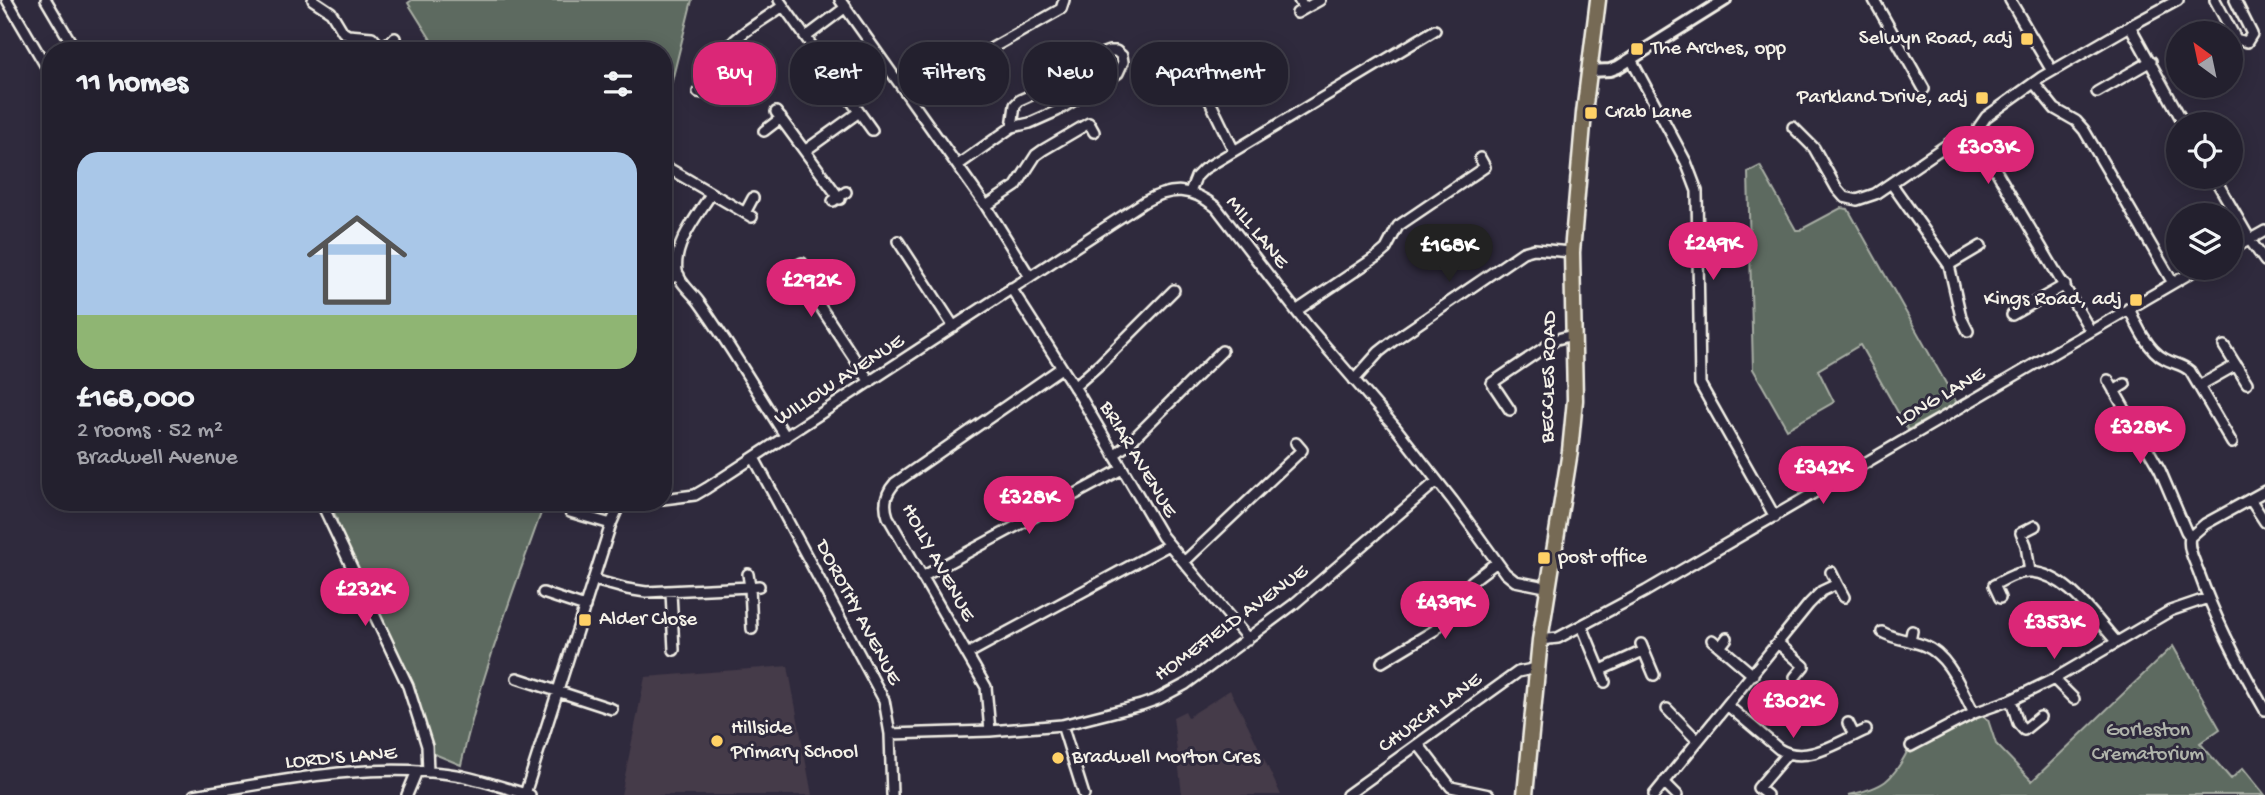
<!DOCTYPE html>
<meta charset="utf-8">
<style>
body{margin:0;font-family:"Gochi Hand",sans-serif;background:#2b2836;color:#f1f3f6;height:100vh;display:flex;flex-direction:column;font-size:26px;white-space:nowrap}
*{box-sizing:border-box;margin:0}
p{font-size:23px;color:#a3a3aa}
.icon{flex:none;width:38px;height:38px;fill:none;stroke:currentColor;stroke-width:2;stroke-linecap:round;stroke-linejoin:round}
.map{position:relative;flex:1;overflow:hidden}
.panel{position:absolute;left:42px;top:42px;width:630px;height:469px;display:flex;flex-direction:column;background:#23202e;border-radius:28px;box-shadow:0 4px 18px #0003,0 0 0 2px #403e4a}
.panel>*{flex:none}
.guide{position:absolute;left:693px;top:42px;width:665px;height:63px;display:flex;gap:14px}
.needle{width:46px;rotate:327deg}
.fabs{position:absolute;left:2166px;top:21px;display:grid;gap:14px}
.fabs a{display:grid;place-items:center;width:77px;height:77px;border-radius:50%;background:#23202e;box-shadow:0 4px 18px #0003,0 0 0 2px #403e4a;font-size:35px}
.price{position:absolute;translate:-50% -60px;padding:0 16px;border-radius:24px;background:#db2777;color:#fff;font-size:23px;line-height:46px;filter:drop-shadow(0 2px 4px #0008)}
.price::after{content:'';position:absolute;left:50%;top:42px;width:21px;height:16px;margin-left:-10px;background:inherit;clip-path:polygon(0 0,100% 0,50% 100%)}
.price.on{background:#222;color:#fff}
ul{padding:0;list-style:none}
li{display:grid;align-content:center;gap:14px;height:371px;padding:0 35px}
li+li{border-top:2px solid #403e4a}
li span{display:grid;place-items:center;height:217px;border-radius:21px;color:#555}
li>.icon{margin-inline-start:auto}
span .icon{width:126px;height:126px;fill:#fffc;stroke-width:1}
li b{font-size:30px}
h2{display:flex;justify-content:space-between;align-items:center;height:84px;padding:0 35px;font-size:30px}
.tag{padding:0 24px;border-radius:28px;background:#23202e;box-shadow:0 4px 18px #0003,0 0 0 2px #403e4a;font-size:24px;line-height:63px}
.tag.on{background:#db2777;color:#fff}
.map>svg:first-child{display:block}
</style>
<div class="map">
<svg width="2265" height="795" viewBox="0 0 2265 795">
<rect width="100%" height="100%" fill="#2f2a3d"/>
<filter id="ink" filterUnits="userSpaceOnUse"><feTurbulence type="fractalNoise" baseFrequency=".0143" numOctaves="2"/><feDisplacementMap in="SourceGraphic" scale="14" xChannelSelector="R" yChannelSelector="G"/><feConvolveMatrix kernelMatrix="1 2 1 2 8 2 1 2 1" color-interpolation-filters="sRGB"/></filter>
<g filter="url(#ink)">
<path fill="#443a48" d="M788,666L812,795H621L645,677Z
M1230,690L1248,725L1281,795H1182L1173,717L1185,711L1188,717Z"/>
<path fill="#5d6a60" stroke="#a8aea4" stroke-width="2" d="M412,0H692L663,117V51H438L408,3Z
M1760,166L1796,230H1800L1841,208L1848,209L1957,403L1908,430L1860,345L1818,370L1834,402L1787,429L1753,369L1748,172Z
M329,502H545C514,589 481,675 461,765L432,753L426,731L337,527V519Z
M2173,646L2220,729L2200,743L2231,779L2243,768L2265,795H1849C1883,787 1892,782 1908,750L1911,753L1938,737L1982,716L1988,720L1996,744L2032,781Z"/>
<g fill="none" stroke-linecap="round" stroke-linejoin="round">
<g stroke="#f4f1e8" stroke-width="14">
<path id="minor" d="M7,0L51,75
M46,0L76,51
M313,0L331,12L343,32L348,35L372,37L384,51
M779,0L872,130
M840,0L986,206L1030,277
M1299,0L1304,9
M1874,0L1924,89
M2010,0L2052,71
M2178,0L2130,26L2184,124
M2215,0L2236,39L2247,42L2252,34L2235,0
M1297,13L1320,0
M806,37L846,7
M382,47L395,38
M985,52L1061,9L1064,0
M1631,59L1686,162L1697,191L1700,384L1775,517
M2034,83L2055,109L2076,121L2084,130L2173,283
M1204,89L1234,151
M698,92L710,94C716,42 745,33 783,6
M2097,92L2151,61
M776,112L840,199
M1793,127L1814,148L1837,189L1844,197L1857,200L1875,194L1951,142L1978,137
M764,131L781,118
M806,150L859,112
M663,165L752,217
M958,165L1012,127L1030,123L1057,111L1118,73L1123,62L1122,56L1116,51H1109L1098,55L1051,86L1020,100L1015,105L1012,127
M2214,177L2252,243L2265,261
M1891,183L1949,265L1961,317L1968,331
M1190,192L1196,177L1204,169L1435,30
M711,194C698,215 673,244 677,271C679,283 692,292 699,302C730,345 757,392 786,437
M833,201L846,192
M986,206L1016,186L1036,155L1043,150L1089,123L1094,132
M745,213L753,198
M898,241L954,327
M2231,250L2265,231
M802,263L794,267L870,382
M1949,265L1981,246
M663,281L679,275
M1011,288L1080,396L1162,536L1248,639
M2129,308C2136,324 2148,351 2165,359C2174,364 2182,364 2190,371L2232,443
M1296,311L1379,255L1386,249L1398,226L1485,167L1480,158
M2012,315L2065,285
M2090,330L1981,145L1978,137L1979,127L1986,117L2042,77L2130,26
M2224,346L2247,383
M1354,380L1379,352L1393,341L1523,252L1534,249L1572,252
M2108,380L2160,470L2186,531L2190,537
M2199,386L2236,365
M1074,387L1100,364L1174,290
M2114,391L2125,384
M1510,410L1492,383L1557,339L1573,335
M1114,455L1127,445L1222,351
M754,458L884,700L890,734L892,795
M663,499L695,495L707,488L1144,202C1171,187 1191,187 1216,207L1307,325L1395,427L1453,501L1505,573L1515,581L1550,588
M2250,499L2265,522
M321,502L408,686L427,746L428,772
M570,512L611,524
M2190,537C2187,548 2195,562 2199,573C2216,621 2239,665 2265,710
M2190,537L2205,524L2265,491
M1184,562L1302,450L1296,443
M2030,572L2026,545L2021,533L2035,526
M748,574L750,587L759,586
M922,577L1122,469
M594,580L627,589L646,592L750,587L752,629
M1837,584L1844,597
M671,592L674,650
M543,593L585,607
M2000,598L1994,585C2005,579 2018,571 2031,572C2068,575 2093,616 2116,641
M1582,626L1605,682
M1882,632C1896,640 1911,640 1925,646C1950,656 1962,692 1974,713
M1540,640L1558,638L1646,591L2199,268
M1712,640L1753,675
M1910,641L1912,631
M1641,644L1654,675
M1779,644L1804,666L1795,677
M1720,647L1727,638
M967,654L1169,545
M1382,662L1435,630L1472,581L1497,562
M1601,670L1643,651
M517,678L612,709
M2054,679L2074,699
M2011,700L2018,723L2024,730L2040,717
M1727,705L1779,749C1806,766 1840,741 1866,730
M1667,709L1698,741
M1848,723L1854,735
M1062,725L1084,795
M990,731L986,687L888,517C883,503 886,493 895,483L1061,368
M890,734L990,731L1062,725L1141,705L1158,699L1186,684L1294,604L1437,481
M1418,744L1451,787L1489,795
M1911,746L1974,713L2011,700L2054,679L2170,611L2208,598
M1664,782L1677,795
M525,794L611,524L618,508L624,502
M194,795C282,781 374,760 462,776C485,781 508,789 530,795
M407,795L417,771
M1347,795L1518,672L1537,668
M1654,795L1809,604L1822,591L1837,584L1831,572
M1767,795L1758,788L1787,754"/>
</g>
<g stroke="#f4f1e8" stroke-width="16">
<path id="tertiary" d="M1589,71L1610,70L1618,67L1725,0"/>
</g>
<g stroke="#f4f1e8" stroke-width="19">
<path id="trunk" d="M1525,795L1540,640L1570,451L1575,400L1572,252L1584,113L1598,0"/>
</g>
<use href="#minor" stroke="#2f2a3d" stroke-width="9"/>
<use href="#tertiary" stroke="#2f2a3d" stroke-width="10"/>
<use href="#trunk" stroke="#766a54" stroke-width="14"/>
</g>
</g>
<g fill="#ffd166" stroke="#2f2a3d" stroke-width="2.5">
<rect x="2020" y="32" width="14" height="14" rx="3.5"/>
<rect x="1630" y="42" width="14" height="14" rx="3.5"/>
<rect x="1975" y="91" width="14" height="14" rx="3.5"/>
<rect x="1584" y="106" width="14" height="14" rx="3.5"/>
<rect x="2129" y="293" width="14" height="14" rx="3.5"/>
<rect x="1537" y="551" width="14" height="14" rx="3.5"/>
<rect x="578" y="613" width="14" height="14" rx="3.5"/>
<circle cx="717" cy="741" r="7"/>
<circle cx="1058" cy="758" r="7"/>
</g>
<g text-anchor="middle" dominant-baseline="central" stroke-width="6" stroke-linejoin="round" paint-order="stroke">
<g font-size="21" fill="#f4f1e8" stroke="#2f2a3d" text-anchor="start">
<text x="2013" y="39" text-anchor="end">Selwyn Road, adj</text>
<text x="1651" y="49">The Arches, opp</text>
<text x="1968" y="98" text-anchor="end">Parkland Drive, adj</text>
<text x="1605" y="113">Crab Lane</text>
<text x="2122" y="300" text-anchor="end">Kings Road, adj</text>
<text x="1558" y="558">post office</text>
<text x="599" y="620">Alder Close</text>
<text x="731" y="729">Hillside<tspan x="731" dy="24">Primary School</tspan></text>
<text x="1072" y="758">Bradwell Morton Cres</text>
</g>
<g font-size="21" fill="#f4f1e8" stroke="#2f2a3d">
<text transform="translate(1256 233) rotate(51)">MILL LANE</text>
<text transform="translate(1550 377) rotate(-89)">BECCLES ROAD</text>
<text transform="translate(840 381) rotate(-33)">WILLOW AVENUE</text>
<text transform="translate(1941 398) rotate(-30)">LONG LANE</text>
<text transform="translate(1137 460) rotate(59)">BRIAR AVENUE</text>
<text transform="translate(937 563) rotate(61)">HOLLY AVENUE</text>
<text transform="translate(857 613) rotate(62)">DOROTHY AVENUE</text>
<text transform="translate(1232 624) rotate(-36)">HOMEFIELD AVENUE</text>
<text transform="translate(1431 714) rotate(-36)">CHURCH LANE</text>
<text transform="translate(341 759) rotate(-5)">LORD'S LANE</text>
</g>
<g font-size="21" fill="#b0b4ab" stroke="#2f2a3d">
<text x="2148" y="731">Gorleston<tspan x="2148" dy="24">Crematorium</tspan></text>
</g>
</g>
</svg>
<div class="fabs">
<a><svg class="needle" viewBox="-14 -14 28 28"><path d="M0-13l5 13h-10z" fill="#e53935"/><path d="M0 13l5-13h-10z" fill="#a3a3aa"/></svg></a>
<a><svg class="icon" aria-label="locate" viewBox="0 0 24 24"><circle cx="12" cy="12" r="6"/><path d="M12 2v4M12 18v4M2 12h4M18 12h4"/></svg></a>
<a><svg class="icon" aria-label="layers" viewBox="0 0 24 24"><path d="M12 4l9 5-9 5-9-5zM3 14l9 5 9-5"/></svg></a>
</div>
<b class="price" style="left:1988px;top:186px">£303K</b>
<b class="price" style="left:1713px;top:282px">£249K</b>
<b class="price on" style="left:1449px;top:284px">£168K</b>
<b class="price" style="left:811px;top:319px">£292K</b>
<b class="price" style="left:2140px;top:466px">£328K</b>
<b class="price" style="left:1823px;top:506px">£342K</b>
<b class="price" style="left:1029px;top:536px">£328K</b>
<b class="price" style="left:365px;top:628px">£232K</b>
<b class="price" style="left:1445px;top:641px">£439K</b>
<b class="price" style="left:2054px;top:661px">£353K</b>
<b class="price" style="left:1793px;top:740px">£302K</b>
<div class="guide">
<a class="tag on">Buy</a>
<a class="tag">Rent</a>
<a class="tag">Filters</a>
<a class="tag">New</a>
<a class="tag">Apartment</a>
</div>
<section class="panel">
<h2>11 homes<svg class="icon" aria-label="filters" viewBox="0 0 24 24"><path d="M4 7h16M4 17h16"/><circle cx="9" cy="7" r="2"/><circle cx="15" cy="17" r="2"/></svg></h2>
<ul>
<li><span style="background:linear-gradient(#a9c7e8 75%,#8fb573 0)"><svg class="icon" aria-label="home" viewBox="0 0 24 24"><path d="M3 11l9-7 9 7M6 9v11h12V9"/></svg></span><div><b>£168,000</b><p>2 rooms · 52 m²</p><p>Bradwell Avenue</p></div></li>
</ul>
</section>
</div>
